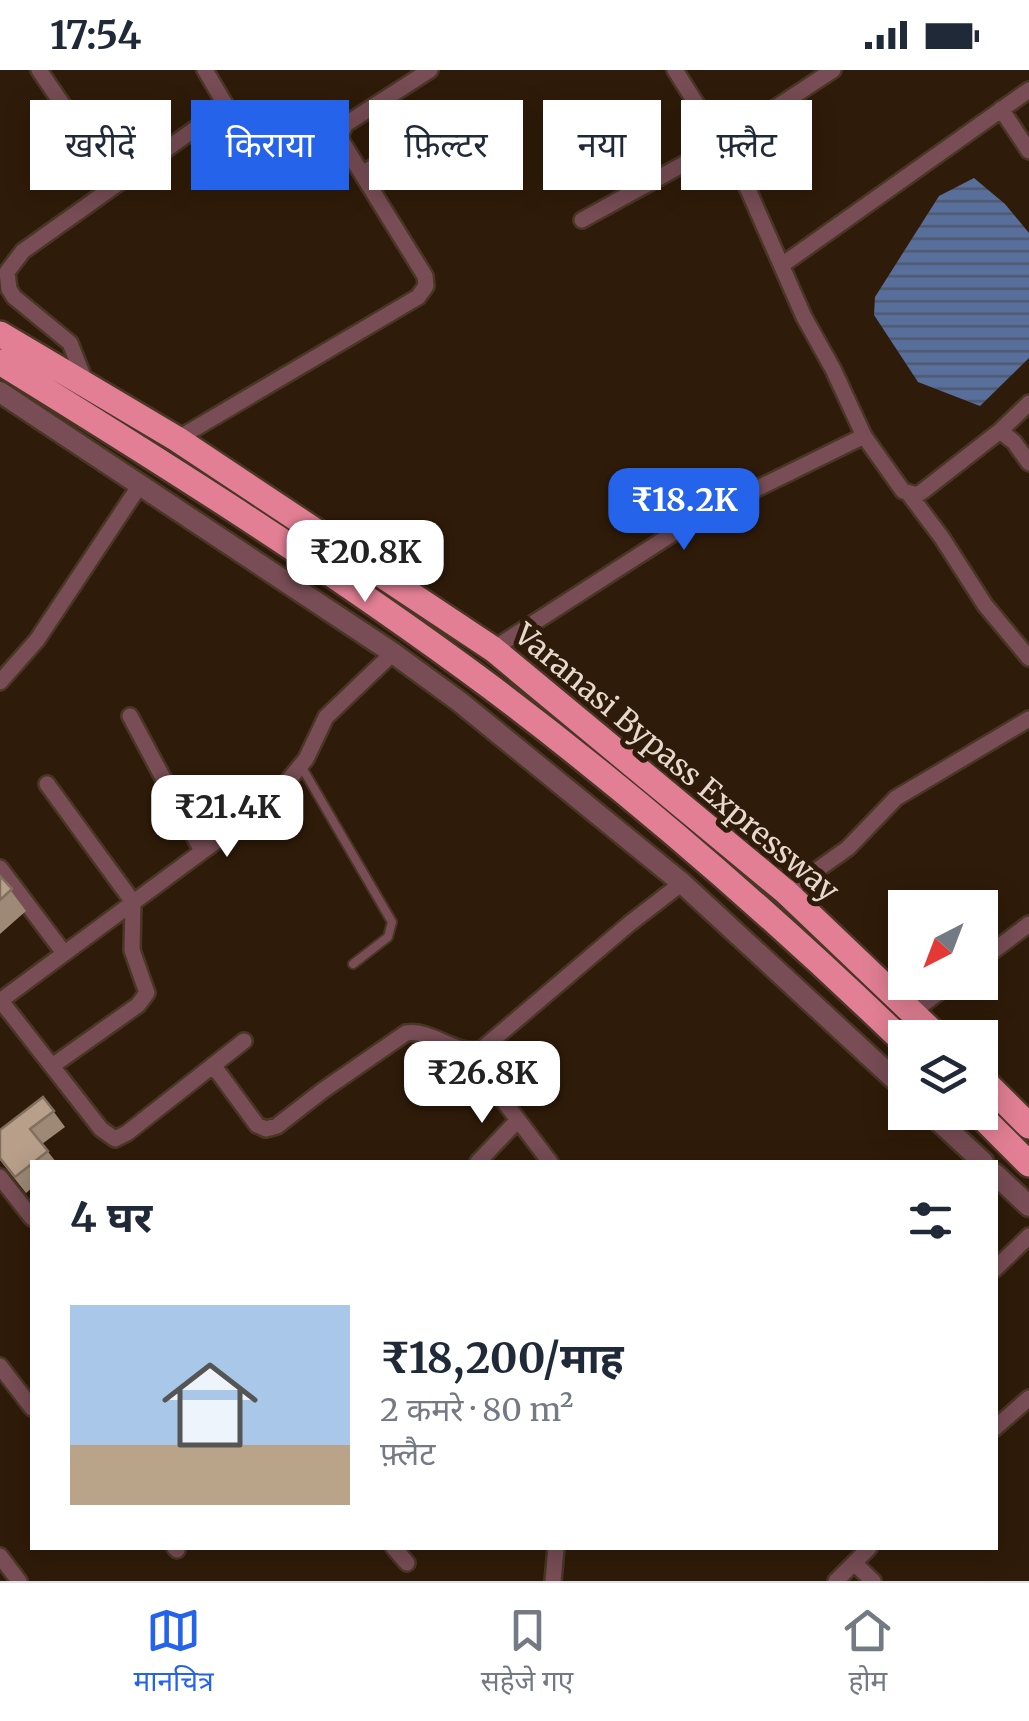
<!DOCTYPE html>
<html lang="hi">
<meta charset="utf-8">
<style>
body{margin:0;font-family:Merriweather,"Noto Sans Devanagari",serif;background:#f6f6f7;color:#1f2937;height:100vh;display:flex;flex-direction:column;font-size:38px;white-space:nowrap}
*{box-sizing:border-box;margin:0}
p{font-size:32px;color:#747a83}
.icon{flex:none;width:55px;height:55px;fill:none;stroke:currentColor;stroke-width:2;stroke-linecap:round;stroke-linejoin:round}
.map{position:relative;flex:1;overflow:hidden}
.panel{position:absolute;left:30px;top:1090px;width:968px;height:390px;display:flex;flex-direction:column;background:#fff;border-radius:0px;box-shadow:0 5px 25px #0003}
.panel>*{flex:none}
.banner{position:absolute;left:30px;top:30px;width:970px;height:90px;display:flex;gap:20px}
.needle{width:65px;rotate:222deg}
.tools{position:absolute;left:888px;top:820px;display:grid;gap:20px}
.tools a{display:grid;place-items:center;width:110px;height:110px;border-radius:0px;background:#fff;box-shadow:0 5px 25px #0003;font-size:50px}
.price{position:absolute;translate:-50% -85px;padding:0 22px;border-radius:20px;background:#fff;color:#222;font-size:32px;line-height:65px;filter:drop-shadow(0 2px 5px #0008)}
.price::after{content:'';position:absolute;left:50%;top:60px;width:30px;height:22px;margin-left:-15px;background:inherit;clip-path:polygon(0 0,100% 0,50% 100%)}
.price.on{background:#2563eb;color:#fff}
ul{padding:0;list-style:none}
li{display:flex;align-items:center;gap:30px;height:250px;padding:0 40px}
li+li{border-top:2px solid #e0e1e3}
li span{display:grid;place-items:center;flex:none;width:280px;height:200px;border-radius:0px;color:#555}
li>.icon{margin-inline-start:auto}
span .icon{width:120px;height:120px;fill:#fffc;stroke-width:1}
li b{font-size:42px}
h2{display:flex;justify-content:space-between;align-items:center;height:120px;padding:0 40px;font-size:42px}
.chip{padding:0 35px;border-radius:0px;background:#fff;box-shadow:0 5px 25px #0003;font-size:35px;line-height:90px}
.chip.on{background:#2563eb;color:#fff}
.status{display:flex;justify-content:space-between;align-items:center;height:70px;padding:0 50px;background:#fff;direction:ltr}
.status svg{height:28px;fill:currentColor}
.dock{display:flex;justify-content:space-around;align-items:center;height:140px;border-top:2px solid #e0e1e3;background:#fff;font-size:28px;color:#747a83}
.dock a{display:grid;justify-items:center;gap:5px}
.dock .on{color:#2563eb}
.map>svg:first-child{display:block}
</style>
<div class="status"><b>17:54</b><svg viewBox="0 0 49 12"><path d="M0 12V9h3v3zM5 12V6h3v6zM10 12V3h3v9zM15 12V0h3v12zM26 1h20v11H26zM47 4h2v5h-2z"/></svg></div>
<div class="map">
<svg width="1029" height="1511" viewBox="0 0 1029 1511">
<defs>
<pattern id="water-rules" width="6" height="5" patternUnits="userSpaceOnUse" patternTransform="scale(2.5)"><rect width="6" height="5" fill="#576f9a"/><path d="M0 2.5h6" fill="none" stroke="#4f5a71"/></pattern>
</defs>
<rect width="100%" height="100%" fill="#2f1b09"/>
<path fill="url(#water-rules)" d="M974,108L1005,134L1029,163V288L980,336L918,312L874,245L875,227L939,126Z"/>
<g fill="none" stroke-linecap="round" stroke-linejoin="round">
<g stroke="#493625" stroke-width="12">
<path id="service" d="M301,696L392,852L388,867L353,894"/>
</g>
<g stroke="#493625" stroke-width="20">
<path id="minor" d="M39,0L117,114
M675,0L743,108L804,247L833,299L864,366L903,421L917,425L923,421L1000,361L1014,372L1029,393
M1001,39L1029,81
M362,104L437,57
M582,150L722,73L833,0
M782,195L1029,20
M87,316L70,273L14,227L9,219L7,202L23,181L223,39L225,34L205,0
M1000,361L1029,333
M177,369L418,227L426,216L425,206L341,70V63L346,54L430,0
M909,424L942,468L985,535L1029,588
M493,579L697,448L864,366
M0,612L37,570L140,415
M130,646L202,781
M47,714L133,832L132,880L147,923L138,935L52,996
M0,798L64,883
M786,822L848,778L896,728L1029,649
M980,891L1029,854
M0,931L273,729L306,689L326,647L393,583
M1,931L101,1059L115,1069L127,1063L244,971
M913,942L952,912
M474,981L487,1009L550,1092
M213,995L257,1055L266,1059L277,1056L322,1021L406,963C433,959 454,986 482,979L629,854L682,813
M478,1092L518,1050
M0,1107L32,1148
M995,1199L1029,1166
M0,1296L32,1338
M995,1358L1029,1328
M175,1478L177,1480
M394,1478L407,1493
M0,1486L19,1511
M854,1493L873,1511
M553,1511L556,1478
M836,1511L869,1478"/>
</g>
<g stroke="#493625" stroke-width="25">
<path id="tertiary" d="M0,322L393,583L460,632L682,813L905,1019
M929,1042L983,1092
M995,1104L1029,1136"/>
</g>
<g stroke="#493625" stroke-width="30">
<path id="trunk" d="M0,264L177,369L493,579L786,822L939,968
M0,292C167,395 335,501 492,618C637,727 774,847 905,973
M980,1007L1029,1056
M977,1042L1029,1094"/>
</g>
<use href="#service" stroke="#784d55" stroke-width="8"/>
<use href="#minor" stroke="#784d55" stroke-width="15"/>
<use href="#tertiary" stroke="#784d55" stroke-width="20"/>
<use href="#trunk" stroke="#e27f94" stroke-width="25"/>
</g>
<path fill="#9e8976" d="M0,806L26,841L0,864Z
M43,1027L65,1057L42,1074L56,1092H32V1118L26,1123L0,1090V1060Z"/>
<path fill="#b89f89" stroke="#816f60" stroke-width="2.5" d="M0,806L12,819L0,830Z
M43,1027L54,1041L30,1059L48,1081L15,1107L0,1088V1060Z"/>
<g text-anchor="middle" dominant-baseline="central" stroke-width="10" stroke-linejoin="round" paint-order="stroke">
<g font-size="30" fill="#e7d9ce" stroke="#2f1b09">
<text transform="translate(677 692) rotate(40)">Varanasi Bypass Expressway</text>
</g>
</g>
</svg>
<div class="tools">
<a><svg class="needle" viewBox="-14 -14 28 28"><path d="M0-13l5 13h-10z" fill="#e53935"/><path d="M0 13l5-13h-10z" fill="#747a83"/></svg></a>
<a><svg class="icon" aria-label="layers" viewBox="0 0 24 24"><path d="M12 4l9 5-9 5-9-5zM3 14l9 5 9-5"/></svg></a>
</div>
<b class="price on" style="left:684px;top:483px">₹18.2K</b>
<b class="price" style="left:365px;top:535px">₹20.8K</b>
<b class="price" style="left:227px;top:790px">₹21.4K</b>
<b class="price" style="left:482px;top:1056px">₹26.8K</b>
<div class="banner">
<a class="chip">खरीदें</a>
<a class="chip on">किराया</a>
<a class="chip">फ़िल्टर</a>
<a class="chip">नया</a>
<a class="chip">फ़्लैट</a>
</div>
<section class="panel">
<h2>4 घर<svg class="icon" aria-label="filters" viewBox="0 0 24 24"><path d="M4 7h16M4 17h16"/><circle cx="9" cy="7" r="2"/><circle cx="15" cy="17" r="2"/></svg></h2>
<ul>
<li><span style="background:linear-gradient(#a9c7e8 70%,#b9a48a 0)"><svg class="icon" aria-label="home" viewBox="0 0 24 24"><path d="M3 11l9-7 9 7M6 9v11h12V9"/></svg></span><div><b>₹18,200/माह</b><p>2 कमरे · 80 m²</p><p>फ़्लैट</p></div></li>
</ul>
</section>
</div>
<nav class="dock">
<a class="on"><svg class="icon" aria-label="map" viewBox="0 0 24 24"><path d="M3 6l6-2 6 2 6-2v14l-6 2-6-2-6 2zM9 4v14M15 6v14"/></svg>मानचित्र</a>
<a><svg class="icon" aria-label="saved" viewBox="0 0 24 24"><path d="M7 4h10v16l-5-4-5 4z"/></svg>सहेजे गए</a>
<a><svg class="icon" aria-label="home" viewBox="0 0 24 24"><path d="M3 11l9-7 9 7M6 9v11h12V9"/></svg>होम</a>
</nav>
